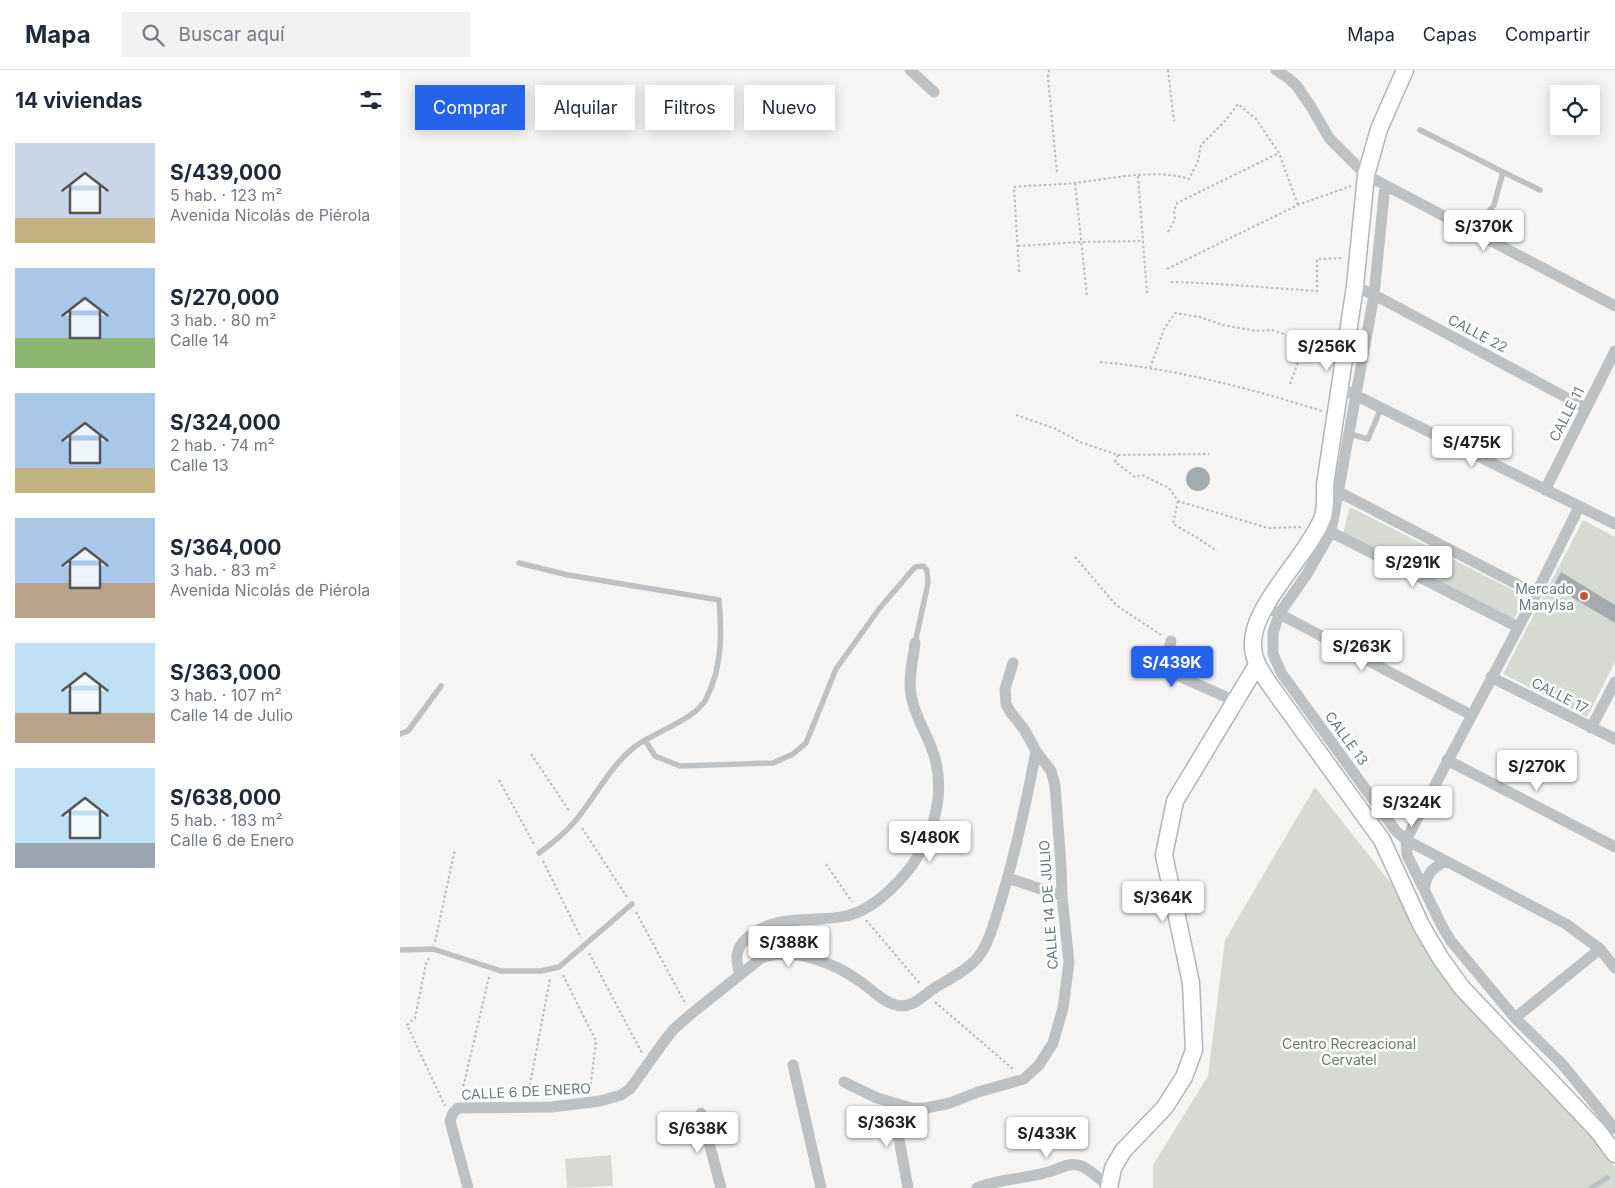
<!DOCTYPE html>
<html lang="es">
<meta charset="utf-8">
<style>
body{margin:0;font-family:Inter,sans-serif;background:#f2f2f3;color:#1f2937;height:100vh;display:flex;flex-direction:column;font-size:19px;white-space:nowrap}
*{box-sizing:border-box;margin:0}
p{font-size:16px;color:#747a83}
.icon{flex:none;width:28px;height:28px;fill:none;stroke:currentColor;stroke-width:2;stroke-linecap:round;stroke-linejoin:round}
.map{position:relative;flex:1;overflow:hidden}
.panel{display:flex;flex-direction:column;background:#fff;width:400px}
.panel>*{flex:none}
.banner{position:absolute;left:15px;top:15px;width:475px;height:45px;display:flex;gap:10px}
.controls{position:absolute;left:1150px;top:15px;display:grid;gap:10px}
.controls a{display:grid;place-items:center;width:50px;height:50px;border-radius:0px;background:#fff;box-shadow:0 2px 12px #0003;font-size:25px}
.price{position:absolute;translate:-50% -42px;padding:0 11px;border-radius:5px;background:#fff;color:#222;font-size:16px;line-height:32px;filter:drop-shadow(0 1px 2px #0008)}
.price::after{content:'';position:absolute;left:50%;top:30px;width:15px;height:11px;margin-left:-8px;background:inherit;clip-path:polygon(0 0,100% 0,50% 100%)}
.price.selected{background:#2563eb;color:#fff}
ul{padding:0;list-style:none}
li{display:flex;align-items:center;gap:15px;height:125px;padding:0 15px}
li span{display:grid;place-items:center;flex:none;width:140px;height:100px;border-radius:0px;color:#555}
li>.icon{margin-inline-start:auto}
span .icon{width:60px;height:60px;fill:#fffc;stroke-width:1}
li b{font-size:21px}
h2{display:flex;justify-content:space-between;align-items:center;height:60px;padding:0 15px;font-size:21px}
.tag{padding:0 18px;border-radius:0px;background:#fff;box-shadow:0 2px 12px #0003;font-size:18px;line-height:45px}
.tag.selected{background:#2563eb;color:#fff}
header{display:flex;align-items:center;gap:30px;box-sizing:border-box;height:70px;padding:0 25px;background:#fff;border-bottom:1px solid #e0e1e3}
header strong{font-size:24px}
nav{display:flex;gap:28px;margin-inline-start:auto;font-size:18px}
.search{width:350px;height:45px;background:#f2f2f3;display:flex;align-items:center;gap:12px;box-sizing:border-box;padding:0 18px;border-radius:0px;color:#747a83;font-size:19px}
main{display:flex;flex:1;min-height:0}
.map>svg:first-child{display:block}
</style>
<header>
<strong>Mapa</strong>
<div class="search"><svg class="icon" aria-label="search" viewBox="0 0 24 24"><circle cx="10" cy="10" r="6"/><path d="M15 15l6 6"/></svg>Buscar aquí</div>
<nav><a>Mapa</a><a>Capas</a><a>Compartir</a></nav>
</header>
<main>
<section class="panel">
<h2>14 viviendas<svg class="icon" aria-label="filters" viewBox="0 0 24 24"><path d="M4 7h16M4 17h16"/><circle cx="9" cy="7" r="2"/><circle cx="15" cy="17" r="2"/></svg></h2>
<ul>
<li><span style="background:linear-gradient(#c9d6e8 75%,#c2b280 0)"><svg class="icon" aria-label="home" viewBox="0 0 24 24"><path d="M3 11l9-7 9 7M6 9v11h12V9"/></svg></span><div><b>S/439,000</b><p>5 hab. · 123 m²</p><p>Avenida Nicolás de Piérola</p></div></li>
<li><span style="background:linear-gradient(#a9c7e8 70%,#8fb573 0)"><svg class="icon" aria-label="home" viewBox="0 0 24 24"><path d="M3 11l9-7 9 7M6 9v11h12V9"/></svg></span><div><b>S/270,000</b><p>3 hab. · 80 m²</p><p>Calle 14</p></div></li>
<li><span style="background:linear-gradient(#a9c7e8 75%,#c2b280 0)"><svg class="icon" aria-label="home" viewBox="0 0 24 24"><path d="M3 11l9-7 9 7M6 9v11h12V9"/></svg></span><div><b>S/324,000</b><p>2 hab. · 74 m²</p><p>Calle 13</p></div></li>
<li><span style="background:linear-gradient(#a9c7e8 65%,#b9a48a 0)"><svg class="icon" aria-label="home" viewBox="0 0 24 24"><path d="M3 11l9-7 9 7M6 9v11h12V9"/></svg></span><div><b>S/364,000</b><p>3 hab. · 83 m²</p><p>Avenida Nicolás de Piérola</p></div></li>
<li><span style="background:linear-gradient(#bfe0f5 70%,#b9a48a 0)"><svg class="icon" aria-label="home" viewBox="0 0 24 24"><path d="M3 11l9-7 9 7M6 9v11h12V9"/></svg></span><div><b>S/363,000</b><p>3 hab. · 107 m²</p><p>Calle 14 de Julio</p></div></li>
<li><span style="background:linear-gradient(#bfe0f5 75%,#9aa5b1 0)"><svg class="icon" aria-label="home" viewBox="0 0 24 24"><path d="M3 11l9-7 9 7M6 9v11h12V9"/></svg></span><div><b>S/638,000</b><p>5 hab. · 183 m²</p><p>Calle 6 de Enero</p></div></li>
</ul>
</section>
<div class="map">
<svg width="1215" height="1118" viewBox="0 0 1215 1118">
<rect width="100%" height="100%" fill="#f6f5f3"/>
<path fill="#d6dad2" d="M952,438L1123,525L1124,529L1113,551L943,465L949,439Z
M1183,450L1215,467V592L1187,647L1103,604Z
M915,717L1215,1097V1118H753V1095L808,1006L825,870Z
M211,1085L213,1116L167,1118L165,1089Z"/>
<path fill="#a3abaf" d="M786 409a12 12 0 1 1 24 0a12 12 0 1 1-24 0Z
M1161,502L1215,535V553L1153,516Z"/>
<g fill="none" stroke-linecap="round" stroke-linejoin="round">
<g stroke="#b0b5b9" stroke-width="19">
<path id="secondary" d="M1005,0L979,59L966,105L955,216L925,415C925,425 926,440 922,449C907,486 853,535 853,573C852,589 862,603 870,615L982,770L1021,855L1041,889L1062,918L1198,1061L1215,1084
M709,1118L713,1098L723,1081L765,1037L784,1007L794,980L791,913L764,785L775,731L857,595"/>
</g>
<path stroke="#b7babc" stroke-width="2" stroke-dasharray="2.5 2.5" stroke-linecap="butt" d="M649,0L648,7L657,104
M768,0L774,51
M738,106L747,223
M675,113L687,226
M768,162L775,149L774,141L777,133L879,83
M618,176L680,172L743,171
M767,199L898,135L951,116
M619,202L614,117C634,115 655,115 675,113C710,109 755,98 789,109L798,91L801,75L826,50L838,34L856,49L879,83L898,135
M771,212C820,213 869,218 917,221V189L943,188
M700,292C776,299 849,318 922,341
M750,298L764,259L775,243L800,247L823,255L856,261L872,260L908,272L931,282
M890,314L901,284L908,272
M616,345L656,359L680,372L718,385L715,392L735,407L742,405L769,418L778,431L868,458L901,457
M718,385L809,384
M778,431L773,454L796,467L817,481
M675,487L716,535L761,565
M131,684L170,742
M99,710L135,776
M182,758L227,827
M143,791L181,868
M426,794L452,832
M236,842L286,935
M466,850L521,915
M35,872L55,779
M189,883L242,983
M29,888L26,894L15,948L7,955L45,1036
M163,905L196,971L190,1021
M535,932L613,999
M128,1025L150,909
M61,1026L89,907"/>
<path stroke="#bdc1c4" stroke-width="5.5" d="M1020,60L1103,102L1094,135L1073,161
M1103,102L1140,120
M950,364L968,369L981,338
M119,493L168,505L319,530C322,563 322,597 307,627C297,650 253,662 233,678C209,698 195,727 176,750C165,763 153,773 139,783
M0,664L8,661L41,616
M245,670L255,686L280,696L373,693L393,684L406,673L436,599L479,539L515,497L523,496L527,500L528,513L515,573
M0,880L33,879L101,901H141L159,897L232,834
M1191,1118L1207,1108"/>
<path stroke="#bdc1c4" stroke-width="11" d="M510,0L534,22
M876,0L888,8L896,15L910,35L929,68L966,105L1215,236
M985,115L974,225L931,462L907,504L879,544L873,563V584L882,604L996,761L1006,770L1166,854L1200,879L1215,898
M955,216L982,229L1186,338
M941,318L1215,454
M933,419L1136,524
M1145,420L1215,281
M1179,437L1136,524L1006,770L1007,785L1044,860L1051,871L1115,948L1162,994L1215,1059
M925,459L1118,557
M874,541L1071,645
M771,571L763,599L835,631
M1091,607L1215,669
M1191,658L1215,612
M1047,690L1215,777
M608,808L662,826
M1024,819C1028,802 1031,799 1046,791
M340,904C335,888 335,879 348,867C376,843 414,853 446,846C465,842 481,829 494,816C529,782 549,729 533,682C526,661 515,648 511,625C508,607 513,591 515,573
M1115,948L1200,879
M393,995L421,1118
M444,1012L477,1028L512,1038H526L550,1033L578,1022L624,1009L639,995L653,973L663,938L669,892L662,826L661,796L655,715L651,701L636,681L624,659L611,643L606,634L605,619L613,593
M500,1035L499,1069L508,1118
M301,1043L321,1118
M68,1118L50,1051L53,1043L58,1038L152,1037L200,1031L221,1025L230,1019L265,970L274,959L291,944L361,888C394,876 434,893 461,912C471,919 483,932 496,935C511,939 522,927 533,919C546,911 570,899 579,886C589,872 594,853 599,837C615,786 626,734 636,681
M577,1118C600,1108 627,1109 652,1101C660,1098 668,1093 677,1095C687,1096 700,1110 709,1116"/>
<use href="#secondary" stroke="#fff" stroke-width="16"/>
</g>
<circle fill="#d14e37" stroke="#fff" stroke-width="2" cx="1184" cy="526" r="5"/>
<g text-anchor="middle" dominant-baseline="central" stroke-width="5" stroke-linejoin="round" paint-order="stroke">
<g font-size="14" fill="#687881" stroke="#fff">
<text transform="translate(1078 263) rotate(28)">CALLE 22</text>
<text transform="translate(1166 344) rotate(-63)">CALLE 11</text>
<text transform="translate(1160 625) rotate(27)">CALLE 17</text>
<text transform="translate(947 668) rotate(54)">CALLE 13</text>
<text transform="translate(648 835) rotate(-94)">CALLE 14 DE JULIO</text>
<text transform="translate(126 1021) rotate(-3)">CALLE 6 DE ENERO</text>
</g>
<g font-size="14" fill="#687881" stroke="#fff" text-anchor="end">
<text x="1174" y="518">Mercado<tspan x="1174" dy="16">Manylsa</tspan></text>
</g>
<g font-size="14" fill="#6b7866" stroke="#fff">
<text x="949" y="973">Centro Recreacional<tspan x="949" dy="16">Cervatel</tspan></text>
</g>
</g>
</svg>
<div class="controls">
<a><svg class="icon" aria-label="locate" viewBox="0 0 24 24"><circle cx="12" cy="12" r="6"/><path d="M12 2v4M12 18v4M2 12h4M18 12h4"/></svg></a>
</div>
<b class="price" style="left:1084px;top:182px">S/370K</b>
<b class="price" style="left:927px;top:302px">S/256K</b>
<b class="price" style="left:1072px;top:398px">S/475K</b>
<b class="price" style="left:1013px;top:518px">S/291K</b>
<b class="price" style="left:962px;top:602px">S/263K</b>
<b class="price selected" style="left:772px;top:618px">S/439K</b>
<b class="price" style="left:1137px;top:722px">S/270K</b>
<b class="price" style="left:1012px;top:758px">S/324K</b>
<b class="price" style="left:530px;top:793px">S/480K</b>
<b class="price" style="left:763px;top:853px">S/364K</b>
<b class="price" style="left:389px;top:898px">S/388K</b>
<b class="price" style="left:487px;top:1078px">S/363K</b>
<b class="price" style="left:298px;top:1084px">S/638K</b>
<b class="price" style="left:647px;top:1089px">S/433K</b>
<div class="banner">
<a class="tag selected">Comprar</a>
<a class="tag">Alquilar</a>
<a class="tag">Filtros</a>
<a class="tag">Nuevo</a>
</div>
</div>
</main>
